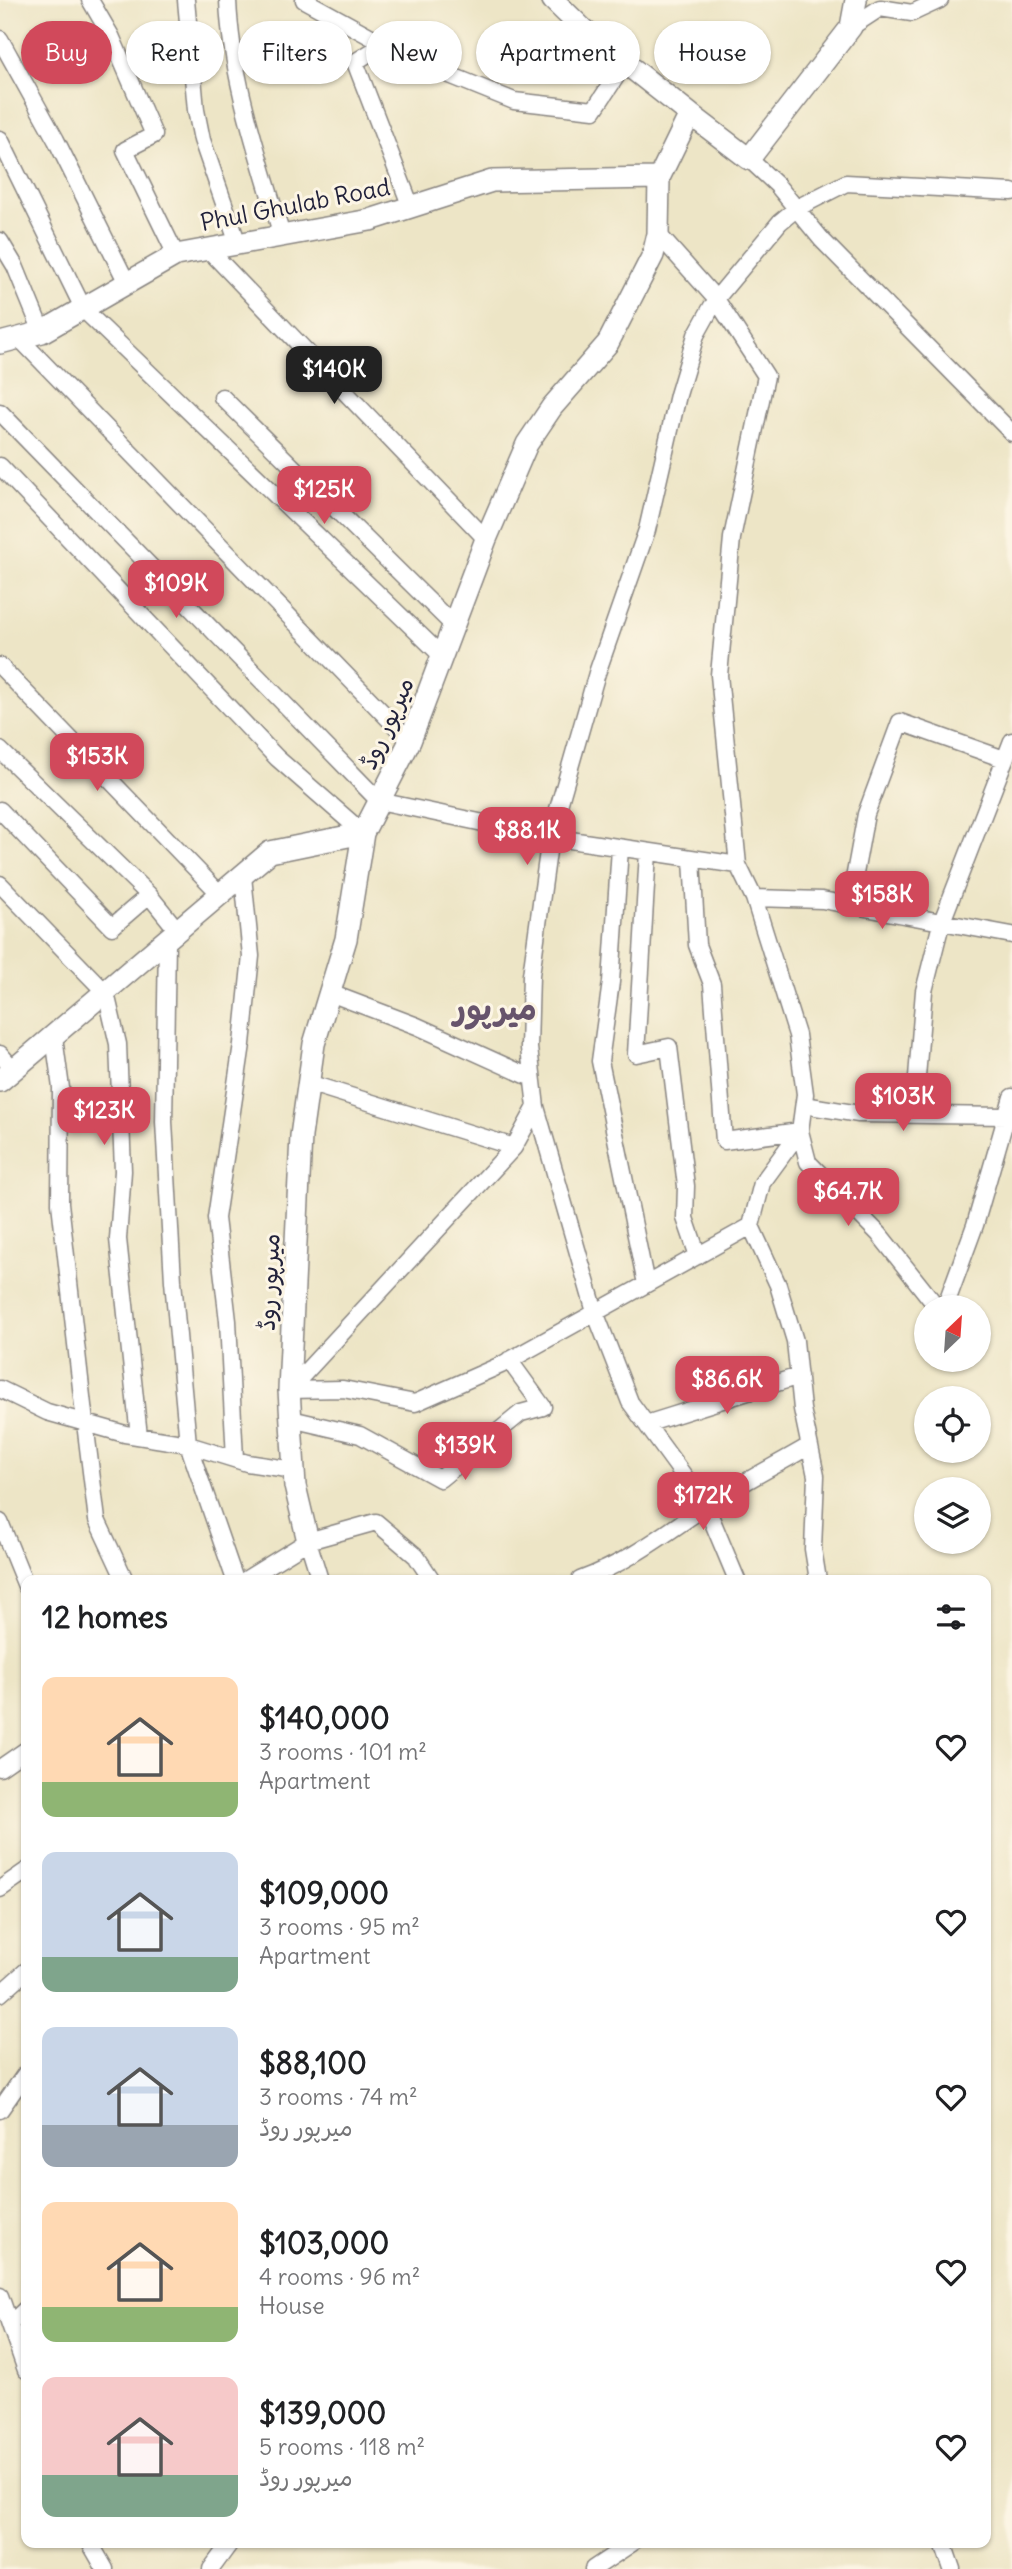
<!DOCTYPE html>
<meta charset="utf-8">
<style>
body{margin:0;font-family:Delius,"Playpen Sans Arabic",sans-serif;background:#f6f6f6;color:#202124;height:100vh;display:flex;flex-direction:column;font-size:26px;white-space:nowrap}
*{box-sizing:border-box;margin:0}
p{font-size:23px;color:#757577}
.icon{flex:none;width:38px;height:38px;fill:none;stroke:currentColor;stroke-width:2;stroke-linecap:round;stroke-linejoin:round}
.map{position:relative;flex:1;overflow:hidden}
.sheet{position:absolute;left:21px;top:1575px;width:970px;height:973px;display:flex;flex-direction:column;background:#fff;border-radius:14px;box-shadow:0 2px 5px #0004}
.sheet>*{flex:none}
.banner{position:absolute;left:21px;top:21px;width:971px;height:63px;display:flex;gap:14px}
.needle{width:46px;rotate:25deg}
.controls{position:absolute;left:914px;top:1295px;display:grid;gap:14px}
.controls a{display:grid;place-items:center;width:77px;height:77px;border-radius:50%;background:#fff;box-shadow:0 2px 5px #0004;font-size:35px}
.price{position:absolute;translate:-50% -60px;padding:0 16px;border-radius:14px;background:#d1495b;color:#fff;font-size:23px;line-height:46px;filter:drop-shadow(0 2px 4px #0008)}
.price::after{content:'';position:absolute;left:50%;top:42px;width:21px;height:16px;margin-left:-10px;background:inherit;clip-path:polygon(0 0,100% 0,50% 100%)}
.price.active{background:#222;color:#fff}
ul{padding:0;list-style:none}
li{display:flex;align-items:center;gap:21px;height:175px;padding:0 21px}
li span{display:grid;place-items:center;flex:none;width:196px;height:140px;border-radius:14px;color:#555}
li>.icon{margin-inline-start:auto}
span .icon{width:84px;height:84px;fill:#fffc;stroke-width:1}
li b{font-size:30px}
h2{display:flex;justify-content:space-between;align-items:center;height:84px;padding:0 21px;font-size:30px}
.tag{padding:0 24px;border-radius:32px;background:#fff;box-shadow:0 2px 5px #0004;font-size:24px;line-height:63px}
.tag.active{background:#d1495b;color:#fff}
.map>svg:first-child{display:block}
</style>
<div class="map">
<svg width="1012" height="2569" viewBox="0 0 1012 2569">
<rect width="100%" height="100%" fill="#fcf5e5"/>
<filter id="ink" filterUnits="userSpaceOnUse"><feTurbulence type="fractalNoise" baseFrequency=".0143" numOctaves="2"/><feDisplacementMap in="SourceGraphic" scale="14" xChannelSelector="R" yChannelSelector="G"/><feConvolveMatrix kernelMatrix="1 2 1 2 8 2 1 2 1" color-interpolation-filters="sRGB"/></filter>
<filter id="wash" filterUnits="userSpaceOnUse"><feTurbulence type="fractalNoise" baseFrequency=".00686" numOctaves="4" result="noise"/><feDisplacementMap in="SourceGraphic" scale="28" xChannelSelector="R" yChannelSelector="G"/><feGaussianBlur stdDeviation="1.57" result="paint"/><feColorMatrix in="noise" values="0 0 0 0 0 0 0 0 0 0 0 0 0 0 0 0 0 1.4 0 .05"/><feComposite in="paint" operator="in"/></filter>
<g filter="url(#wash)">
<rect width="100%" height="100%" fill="#ede5c6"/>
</g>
<g filter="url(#ink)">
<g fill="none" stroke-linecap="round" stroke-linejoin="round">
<g stroke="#888480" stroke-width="19">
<path id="street" d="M90,0L111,36L154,135L125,150L176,255
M186,0L196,110L202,140L238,244
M228,0C231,80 260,160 282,236
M304,0L415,61L514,101L594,110L625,63
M851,27L880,8L912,13L940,0
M0,39L56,140L127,283
M384,44L355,62L411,207
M0,139L84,310L442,656
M749,159L777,185L822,240L1012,433
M658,234L716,299L766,376L732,538L719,675L738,865L754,898L797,1035L805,1094L800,1131L762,1183L751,1226L778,1285L795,1341L802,1409L816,1476L813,1549L818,1580
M0,241L15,266L42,332
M207,248L486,539
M19,338L410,741
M222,397L454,626
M0,412L379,801L550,837L738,865
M0,466L277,758L363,833
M0,666L221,895
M0,750L149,895
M0,810L112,927L149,895L178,931
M620,848L611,982L600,1061L646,1284
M648,852L636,1054L669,1047L686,1186L685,1218L698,1256
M692,859L697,945L712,984L724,1141L800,1131L808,1162L879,1234L937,1307
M0,884L106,993L118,1044L123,1171L118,1239L139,1436
M754,898L822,900L1012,935
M849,906L866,814L900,722L1004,759
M167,942L164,1122L173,1281L188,1444L235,1580
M330,993L417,1026L532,1078
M54,1037L61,1088L60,1203L85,1423L97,1520L125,1580
M0,1054L14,1070
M308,1083L514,1147
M804,1105L859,1114L1006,1116
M536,1107L595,1312L630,1402L706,1506L737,1580
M914,1114L924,991L941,924L1012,741
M945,1307L975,1225L1012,1097
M0,1389L47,1412L125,1434L182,1443L247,1463L294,1470
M289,1390L514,1147L536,1107L529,1048L531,975L550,837L597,673L647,530L678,395L696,335L716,299L780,222L797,208L846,183L1012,192
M289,1390L343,1389L415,1403L501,1365L751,1226
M291,1419L360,1435L440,1479L521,1413L543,1407L509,1360
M646,1424L799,1376
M235,1459L228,1321L216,1218L242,1044L251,956L243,876
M0,1522L26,1586
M308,1541L320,1580
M245,1580L308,1541L376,1522L416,1556L432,1580
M580,1580C629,1562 663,1535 706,1506C739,1484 775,1466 809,1446
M0,1768L26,1750
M0,1889L26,1871
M0,1994L26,1971
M0,2110L26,2073
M0,2296L26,2370
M10,2324L26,2309
M90,2543L105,2569
M943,2543L952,2569
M211,2569L230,2543
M593,2569L632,2543"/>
</g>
<g stroke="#888480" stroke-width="24">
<path id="secondary" d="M690,114L749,159L851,27L856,0
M0,343L42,332L176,255L370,220L492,181L659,178
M0,1081L270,852L363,833
M308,1541L295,1486L289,1390L301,1136L314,1044L346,939L363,833L410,741L486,539L527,444L552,407L608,343L653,255L658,234L659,178L690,114L586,32L553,0"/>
</g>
<use href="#street" stroke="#fff" stroke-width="16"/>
<use href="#secondary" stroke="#fff" stroke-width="21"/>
</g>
</g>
<g text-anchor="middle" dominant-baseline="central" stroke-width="6" stroke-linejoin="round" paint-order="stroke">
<g font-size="24" fill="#22223b" stroke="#fcf5e5">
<text transform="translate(295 204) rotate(-11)">Phul Ghulab Road</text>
<text transform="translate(386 723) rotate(-66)">میرپور روڈ</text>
<text transform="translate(268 1282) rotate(-87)">میرپور روڈ</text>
</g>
<g font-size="32" font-weight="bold" fill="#67546c" stroke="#fcf5e5">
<text x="495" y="1008">میرپور</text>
</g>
</g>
</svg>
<div class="controls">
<a><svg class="needle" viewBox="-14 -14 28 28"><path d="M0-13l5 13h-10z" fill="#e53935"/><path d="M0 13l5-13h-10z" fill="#757577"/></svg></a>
<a><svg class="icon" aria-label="locate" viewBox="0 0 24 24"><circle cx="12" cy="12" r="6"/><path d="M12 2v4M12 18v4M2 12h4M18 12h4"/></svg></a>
<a><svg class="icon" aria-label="layers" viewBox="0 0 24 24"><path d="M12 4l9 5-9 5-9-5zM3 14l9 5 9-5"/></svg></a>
</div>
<b class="price active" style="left:334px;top:406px">$140K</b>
<b class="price" style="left:324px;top:526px">$125K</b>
<b class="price" style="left:176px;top:620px">$109K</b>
<b class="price" style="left:97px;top:793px">$153K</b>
<b class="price" style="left:527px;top:867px">$88.1K</b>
<b class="price" style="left:882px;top:931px">$158K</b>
<b class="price" style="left:903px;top:1133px">$103K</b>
<b class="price" style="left:104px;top:1147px">$123K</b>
<b class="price" style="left:848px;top:1228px">$64.7K</b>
<b class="price" style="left:727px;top:1416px">$86.6K</b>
<b class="price" style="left:465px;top:1482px">$139K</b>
<b class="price" style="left:703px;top:1532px">$172K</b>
<div class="banner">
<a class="tag active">Buy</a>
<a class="tag">Rent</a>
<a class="tag">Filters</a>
<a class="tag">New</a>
<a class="tag">Apartment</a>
<a class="tag">House</a>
</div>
<section class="sheet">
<h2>12 homes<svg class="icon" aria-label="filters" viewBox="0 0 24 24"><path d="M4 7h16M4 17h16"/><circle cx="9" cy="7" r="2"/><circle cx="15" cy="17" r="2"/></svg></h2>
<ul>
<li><span style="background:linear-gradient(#ffd9b3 75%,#8fb573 0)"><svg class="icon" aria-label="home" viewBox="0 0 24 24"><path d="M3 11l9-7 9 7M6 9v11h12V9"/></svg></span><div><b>$140,000</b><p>3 rooms · 101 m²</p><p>Apartment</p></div><svg class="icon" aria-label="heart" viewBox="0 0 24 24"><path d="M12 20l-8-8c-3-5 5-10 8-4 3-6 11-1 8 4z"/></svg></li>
<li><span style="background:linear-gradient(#c9d6e8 75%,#7fa58c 0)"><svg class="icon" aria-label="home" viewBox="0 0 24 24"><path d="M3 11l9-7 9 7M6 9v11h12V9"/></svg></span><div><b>$109,000</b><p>3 rooms · 95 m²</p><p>Apartment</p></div><svg class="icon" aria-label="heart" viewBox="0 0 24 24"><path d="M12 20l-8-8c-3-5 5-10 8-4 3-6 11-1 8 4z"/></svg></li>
<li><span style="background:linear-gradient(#c9d6e8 70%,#9aa5b1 0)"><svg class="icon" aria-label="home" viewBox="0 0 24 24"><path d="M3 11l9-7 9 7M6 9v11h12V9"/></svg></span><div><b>$88,100</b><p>3 rooms · 74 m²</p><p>میرپور روڈ</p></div><svg class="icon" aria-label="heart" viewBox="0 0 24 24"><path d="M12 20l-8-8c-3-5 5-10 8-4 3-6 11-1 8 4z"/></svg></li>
<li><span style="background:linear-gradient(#ffd9b3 75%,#8fb573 0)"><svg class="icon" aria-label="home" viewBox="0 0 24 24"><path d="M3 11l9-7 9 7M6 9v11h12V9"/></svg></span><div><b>$103,000</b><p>4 rooms · 96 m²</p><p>House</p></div><svg class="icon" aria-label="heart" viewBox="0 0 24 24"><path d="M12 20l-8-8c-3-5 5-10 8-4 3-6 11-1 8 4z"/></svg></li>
<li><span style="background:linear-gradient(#f6c9c9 70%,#7fa58c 0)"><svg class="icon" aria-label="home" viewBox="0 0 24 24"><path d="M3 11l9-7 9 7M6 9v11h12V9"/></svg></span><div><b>$139,000</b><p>5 rooms · 118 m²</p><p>میرپور روڈ</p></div><svg class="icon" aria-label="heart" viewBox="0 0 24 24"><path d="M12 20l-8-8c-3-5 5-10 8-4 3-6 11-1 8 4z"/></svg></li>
</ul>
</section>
</div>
